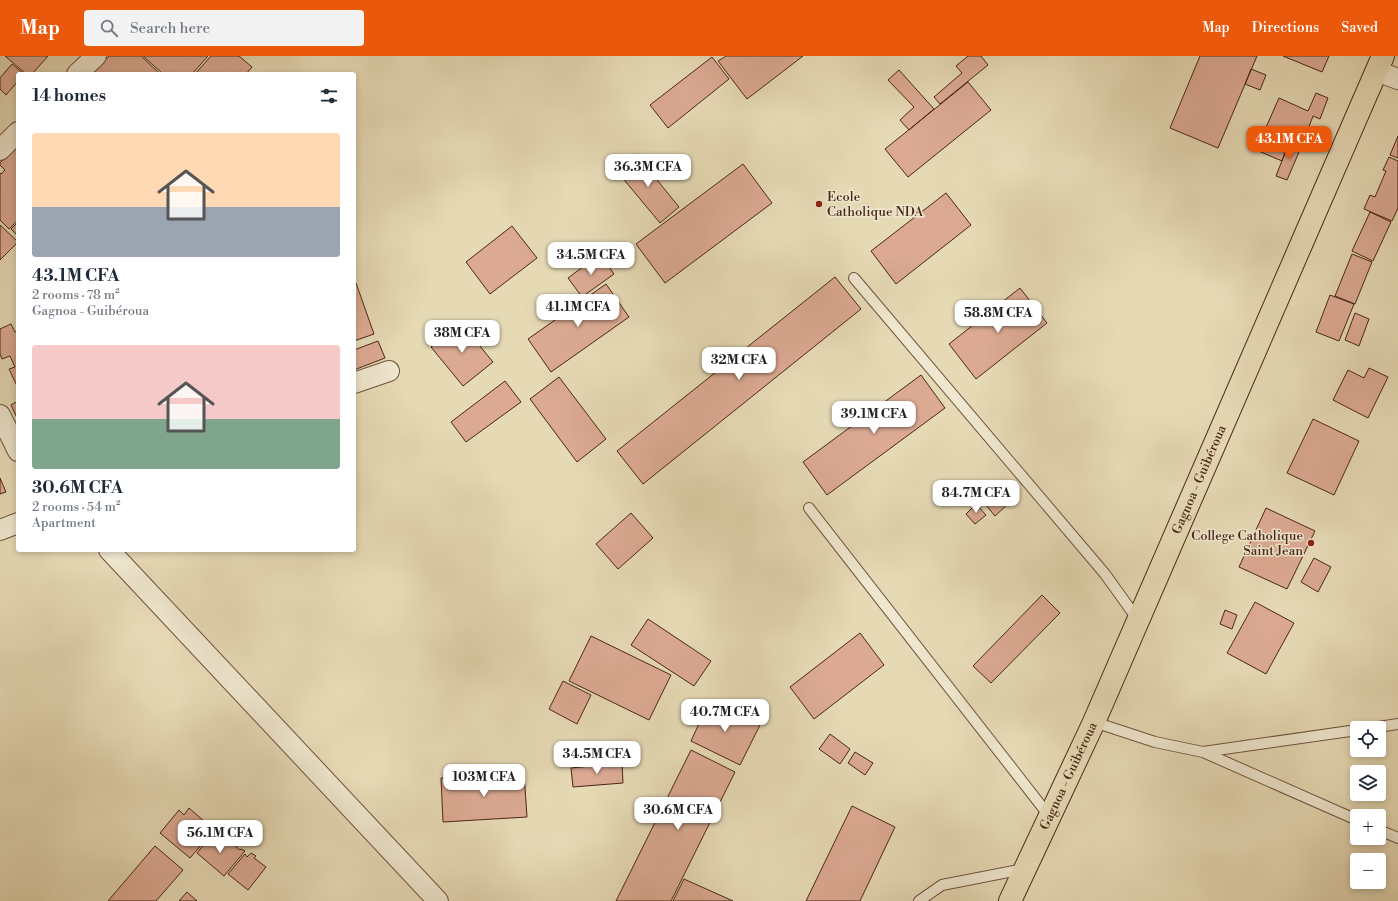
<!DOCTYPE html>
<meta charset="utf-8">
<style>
body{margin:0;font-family:"Libre Bodoni",serif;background:#f2f2f3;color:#1f2937;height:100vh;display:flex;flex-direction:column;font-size:15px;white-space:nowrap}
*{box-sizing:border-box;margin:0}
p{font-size:13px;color:#747a83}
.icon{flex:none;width:22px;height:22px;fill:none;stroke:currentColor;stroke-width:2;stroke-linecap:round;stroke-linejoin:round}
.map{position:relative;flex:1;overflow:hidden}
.details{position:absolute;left:16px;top:16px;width:340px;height:480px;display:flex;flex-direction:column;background:#fff;border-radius:4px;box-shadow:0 2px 6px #0003}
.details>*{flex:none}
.tools{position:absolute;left:1350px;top:665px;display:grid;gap:8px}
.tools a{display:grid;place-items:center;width:36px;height:36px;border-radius:4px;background:#fff;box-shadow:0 2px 6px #0003;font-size:20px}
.price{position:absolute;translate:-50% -34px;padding:0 9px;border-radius:8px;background:#fff;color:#222;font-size:13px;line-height:26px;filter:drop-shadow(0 1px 2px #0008)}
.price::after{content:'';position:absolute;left:50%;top:24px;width:12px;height:9px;margin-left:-6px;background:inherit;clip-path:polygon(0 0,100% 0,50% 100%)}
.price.current{background:#ea580c;color:#fff}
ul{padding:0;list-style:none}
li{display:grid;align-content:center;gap:8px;height:212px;padding:0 16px}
li span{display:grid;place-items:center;height:124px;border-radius:4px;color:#555}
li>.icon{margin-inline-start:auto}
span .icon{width:72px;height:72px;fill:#fffc;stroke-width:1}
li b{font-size:17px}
h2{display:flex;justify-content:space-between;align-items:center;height:48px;padding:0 16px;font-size:17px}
header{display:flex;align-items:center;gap:24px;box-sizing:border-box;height:56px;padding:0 20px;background:#ea580c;color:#fff}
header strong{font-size:19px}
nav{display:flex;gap:22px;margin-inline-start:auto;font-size:14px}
.search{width:280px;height:36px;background:#f2f2f3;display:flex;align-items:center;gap:10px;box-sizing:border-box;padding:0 14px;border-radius:4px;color:#747a83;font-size:15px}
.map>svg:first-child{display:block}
</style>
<header>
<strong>Map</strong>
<div class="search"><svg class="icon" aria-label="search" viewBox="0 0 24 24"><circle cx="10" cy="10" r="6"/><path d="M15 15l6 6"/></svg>Search here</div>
<nav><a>Map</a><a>Directions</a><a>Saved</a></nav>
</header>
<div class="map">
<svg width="1398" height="845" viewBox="0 0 1398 845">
<rect width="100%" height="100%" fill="#e6dab5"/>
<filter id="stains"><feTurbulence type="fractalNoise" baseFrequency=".005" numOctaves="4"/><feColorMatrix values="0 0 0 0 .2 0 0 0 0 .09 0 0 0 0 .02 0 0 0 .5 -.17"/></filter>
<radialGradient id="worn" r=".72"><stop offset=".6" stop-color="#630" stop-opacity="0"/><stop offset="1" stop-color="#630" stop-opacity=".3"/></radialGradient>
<path fill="#dcaa93" stroke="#492616" d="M5,0H48L32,18H26Z
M109,0H141L160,18H92Z
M143,0H208L192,18H163Z
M211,0H239L252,11L246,18H195Z
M726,0H803L747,43L718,5Z
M968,0H981L988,9L940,48L934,41L962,17L956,10Z
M1200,0H1257L1218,92L1170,72Z
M1283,0H1329L1322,16Z
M712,1L729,23L668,72L650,49Z
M12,8L24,18H18V25L6,39L0,33V22Z
M1251,13L1266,19L1260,34L1245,28Z
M899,14L934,53L909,74L900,64L914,51L888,24Z
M968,26L991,54L908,121L885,93Z
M1316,37L1328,42L1320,63L1313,60L1302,89L1290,84L1282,105L1256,94L1279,42L1308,55Z
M1398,80V102L1390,99Z
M1290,84L1302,89L1287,124L1276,120Z
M18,88V164L9,173L0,164V117L1,118L5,114L0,109V107Z
M636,98L679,151L660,167L616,114Z
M1389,101L1398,105V152L1392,165L1364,153L1370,139L1375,141L1386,115L1383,114Z
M743,108L772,147L665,227L636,188Z
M946,137L971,169L896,228L871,195Z
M1370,156L1391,166L1373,205L1352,195Z
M18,166V180L11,173Z
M0,169L18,186L0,204Z
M512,170L537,202L490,238L466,206Z
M600,198L614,218L582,241L568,222Z
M1352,198L1372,206L1355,248L1335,240Z
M835,221L861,253L643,428L617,395Z
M356,227L374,278L354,285V228Z
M606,228L629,261L551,316L528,283Z
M1020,232L1047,267L976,323L949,288Z
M1330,239L1354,248L1339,285L1316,276Z
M1355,257L1369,263L1359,290L1345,284Z
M461,267L493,306L463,330L431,291Z
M11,268L15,276L18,275V330H17L9,313L15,311L10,300L2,303L0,298V273Z
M378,285L385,302L354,314V294Z
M1369,312L1388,321L1368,362L1333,344L1348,314L1364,322Z
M921,319L945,352L827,439L803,406Z
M559,321L606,383L577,406L530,343Z
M505,325L521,346L466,386L451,366Z
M18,345V364L11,349Z
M1313,363L1359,385L1334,439L1287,417Z
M0,422L6,436L0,438Z
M996,430L1010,446L995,460L981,443Z
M976,448L986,459L975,468L966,458Z
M1266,452L1315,475L1287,533L1239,511Z
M631,457L653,482L618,513L596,488Z
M1314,502L1331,511L1318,536L1301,526Z
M1042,539L1060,557L991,627L973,610Z
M1255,546L1294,567L1266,618L1227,597Z
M1225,554L1237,559L1232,573L1220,568Z
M648,563L711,605L694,630L631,589Z
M860,577L884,609L814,663L790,631Z
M591,580L671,619L649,664L569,625Z
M563,625L591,639L577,668L549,653Z
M710,644L760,669L740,709L691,685Z
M830,678L850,693L840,708L819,693Z
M691,694L735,716L671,845H616Z
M855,696L873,707L865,719L848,707Z
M622,707L623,727L573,731L571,712Z
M524,717L527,761L443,766L441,722Z
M852,750L895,771L860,845H806Z
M189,752L214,774L190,802L160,777L179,754L184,759Z
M213,777L221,785L225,781L240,794L241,793L245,795L224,820L197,797Z
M155,790L183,814L156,845H108Z
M251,797L256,800L254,802L266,811L248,834L228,818L245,798L247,801Z
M684,823L733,845H673Z
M187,836L197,845H179Z"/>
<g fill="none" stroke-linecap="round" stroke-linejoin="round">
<g stroke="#70533e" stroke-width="12">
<path id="service" d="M854,222L1105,518L1138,564
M809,452L1050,761
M1094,666L1155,686L1203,696L1357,764
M1372,672L1398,668
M1203,696L1357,674
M1379,774L1398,782
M919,845L942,829L1024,813"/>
</g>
<g stroke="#70533e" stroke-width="22">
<path id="minor" d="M1376,15L1398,23
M77,18L96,0
M0,94L18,76
M354,327L389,315
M0,359L18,395
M0,474L18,467
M109,494L438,845"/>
</g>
<g stroke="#492616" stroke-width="24">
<g id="primary">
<path id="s1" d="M1010,845L1094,666L1383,0"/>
</g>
</g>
<use href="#service" stroke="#efe7cf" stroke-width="10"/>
<use href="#minor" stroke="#efe7cf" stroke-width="20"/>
<use href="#primary" stroke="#e6dab5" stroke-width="22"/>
</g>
<g fill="#8f2418" stroke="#efe7cf" stroke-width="1.5">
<circle cx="819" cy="148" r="4"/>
<circle cx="1311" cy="487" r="4"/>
</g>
<g text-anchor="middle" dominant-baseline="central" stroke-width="3" stroke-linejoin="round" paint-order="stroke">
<g font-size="13" fill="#492616" stroke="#efe7cf" text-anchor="start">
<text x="827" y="141">Ecole<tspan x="827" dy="15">Catholique NDA</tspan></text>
<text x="1303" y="480" text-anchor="end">College Catholique<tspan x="1303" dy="15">Saint Jean</tspan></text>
</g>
<g font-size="13" fill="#492616" stroke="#efe7cf">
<text stroke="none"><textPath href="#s1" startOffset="462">Gagnoa - Guibéroua</textPath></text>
<text stroke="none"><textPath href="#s1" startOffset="138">Gagnoa - Guibéroua</textPath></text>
</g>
</g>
<rect width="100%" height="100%" filter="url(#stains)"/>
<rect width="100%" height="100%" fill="url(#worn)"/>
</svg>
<div class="tools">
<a><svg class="icon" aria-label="locate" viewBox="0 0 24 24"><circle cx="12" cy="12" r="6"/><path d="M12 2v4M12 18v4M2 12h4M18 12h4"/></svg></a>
<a><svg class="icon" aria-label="layers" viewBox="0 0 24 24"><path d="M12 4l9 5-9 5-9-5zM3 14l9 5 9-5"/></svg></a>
<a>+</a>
<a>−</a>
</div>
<b class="price current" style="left:1289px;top:104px">43.1M CFA</b>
<b class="price" style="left:648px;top:132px">36.3M CFA</b>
<b class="price" style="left:591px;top:220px">34.5M CFA</b>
<b class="price" style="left:578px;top:272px">41.1M CFA</b>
<b class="price" style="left:998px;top:278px">58.8M CFA</b>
<b class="price" style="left:462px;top:298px">38M CFA</b>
<b class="price" style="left:739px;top:325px">32M CFA</b>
<b class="price" style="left:874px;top:379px">39.1M CFA</b>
<b class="price" style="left:976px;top:458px">84.7M CFA</b>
<b class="price" style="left:725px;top:677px">40.7M CFA</b>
<b class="price" style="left:597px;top:719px">34.5M CFA</b>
<b class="price" style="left:484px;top:742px">103M CFA</b>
<b class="price" style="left:678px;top:775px">30.6M CFA</b>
<b class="price" style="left:220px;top:798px">56.1M CFA</b>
<section class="details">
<h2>14 homes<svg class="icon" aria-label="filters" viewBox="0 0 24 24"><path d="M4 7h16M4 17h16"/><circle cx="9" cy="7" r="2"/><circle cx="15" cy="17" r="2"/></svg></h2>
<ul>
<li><span style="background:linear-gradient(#ffd9b3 60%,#9aa5b1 0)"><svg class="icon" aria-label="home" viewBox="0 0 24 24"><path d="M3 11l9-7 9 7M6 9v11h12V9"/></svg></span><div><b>43.1M CFA</b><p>2 rooms · 78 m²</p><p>Gagnoa - Guibéroua</p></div></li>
<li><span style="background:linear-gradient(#f6c9c9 60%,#7fa58c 0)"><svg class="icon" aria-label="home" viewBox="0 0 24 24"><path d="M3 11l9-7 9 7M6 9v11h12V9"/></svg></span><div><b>30.6M CFA</b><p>2 rooms · 54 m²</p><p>Apartment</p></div></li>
</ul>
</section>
</div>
